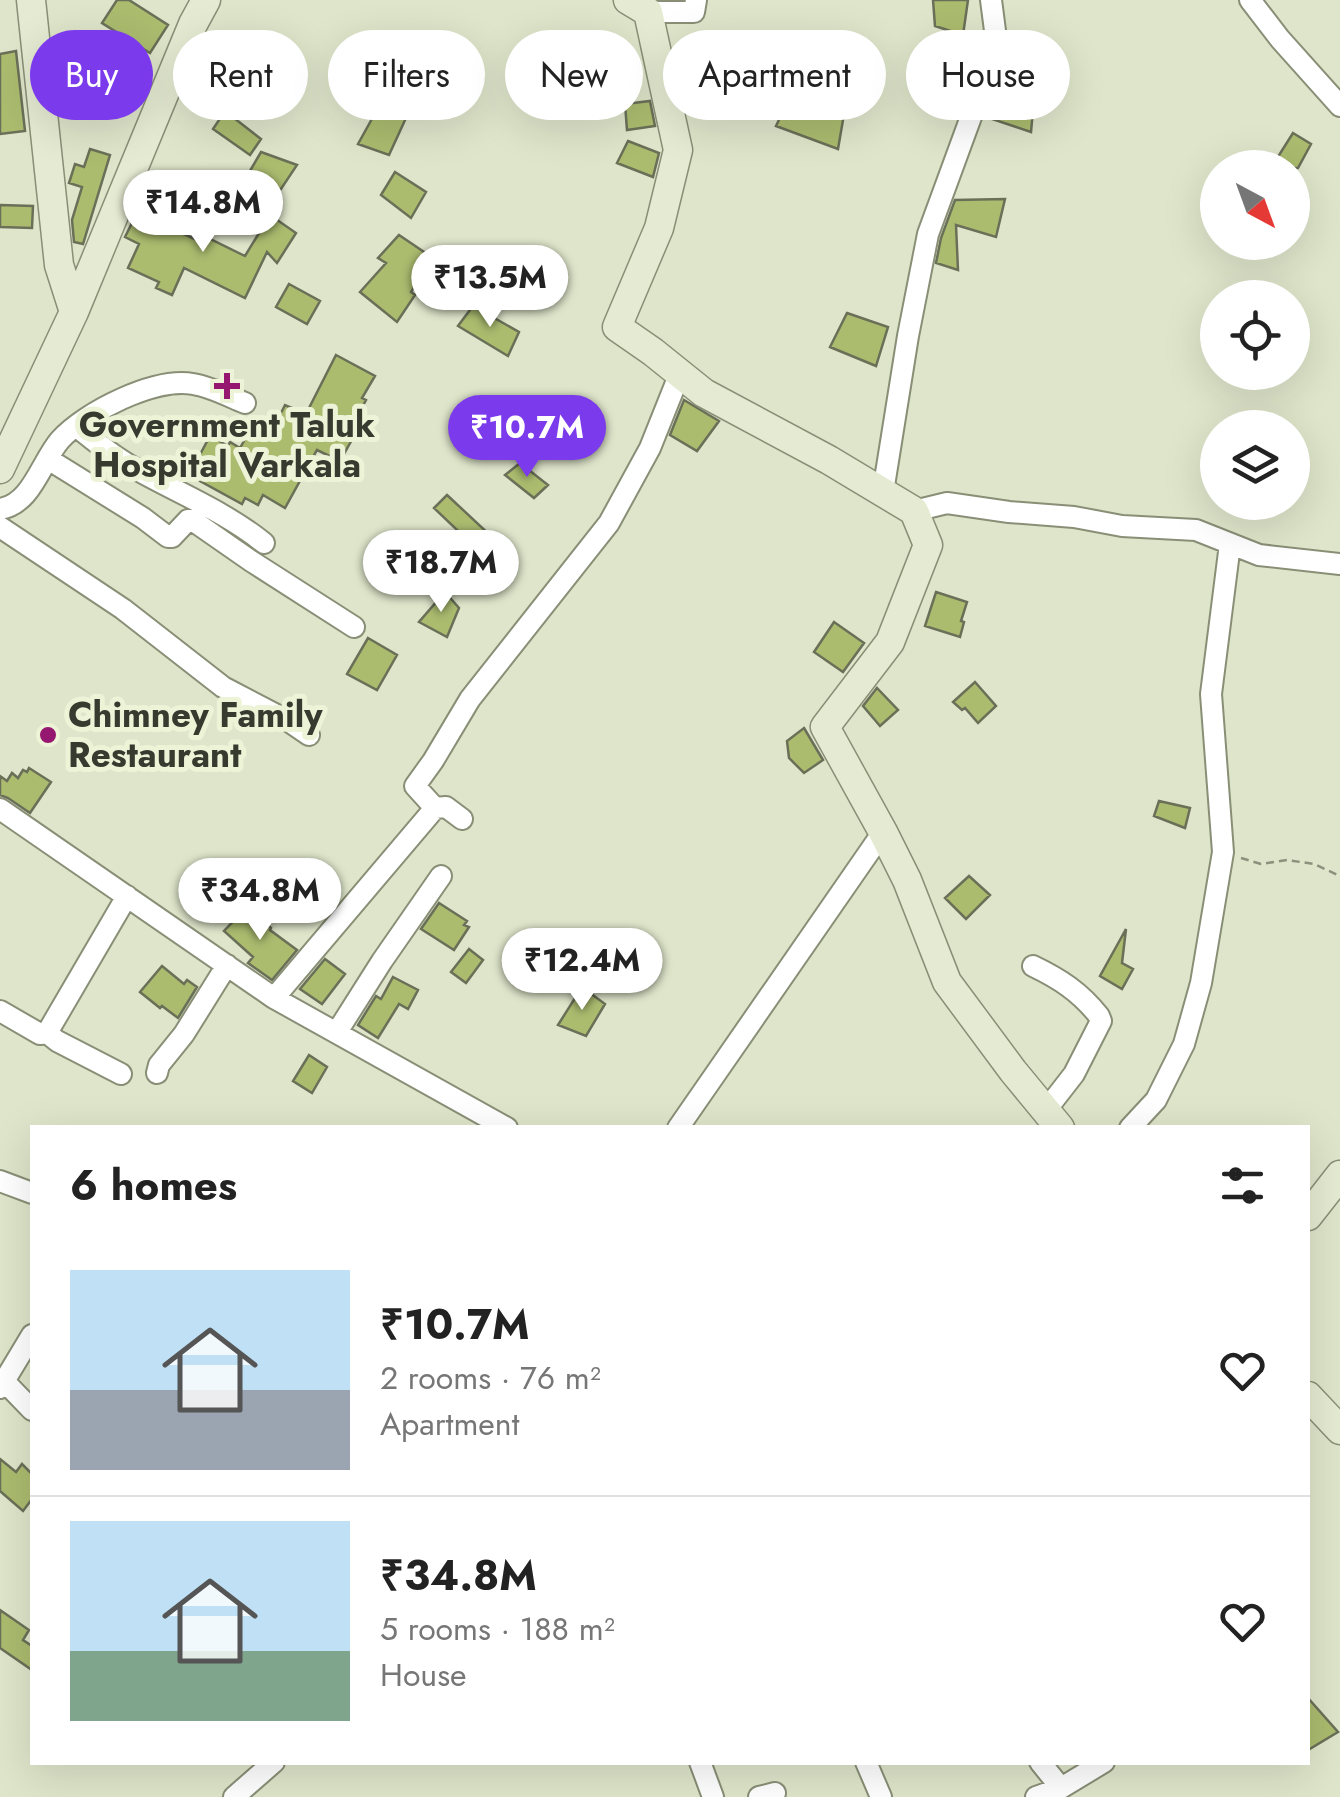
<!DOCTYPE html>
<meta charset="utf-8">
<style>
body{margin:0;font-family:Jost,sans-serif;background:#f6f6f6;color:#222;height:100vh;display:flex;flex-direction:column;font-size:38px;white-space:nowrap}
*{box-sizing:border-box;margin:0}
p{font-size:32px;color:#767676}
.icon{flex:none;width:55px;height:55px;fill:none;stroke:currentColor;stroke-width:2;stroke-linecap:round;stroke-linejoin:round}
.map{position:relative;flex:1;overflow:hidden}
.side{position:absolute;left:30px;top:1125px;width:1280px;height:640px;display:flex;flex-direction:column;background:#fff;border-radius:0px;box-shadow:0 10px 40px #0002}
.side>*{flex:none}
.top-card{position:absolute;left:30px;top:30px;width:1280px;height:90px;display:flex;gap:20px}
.needle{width:65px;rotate:139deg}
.tools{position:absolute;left:1200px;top:150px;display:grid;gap:20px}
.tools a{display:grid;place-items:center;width:110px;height:110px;border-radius:50%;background:#fff;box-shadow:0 10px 40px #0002;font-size:50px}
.price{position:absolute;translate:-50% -85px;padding:0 22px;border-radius:35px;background:#fff;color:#222;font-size:32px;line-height:65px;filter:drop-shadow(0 2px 5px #0008)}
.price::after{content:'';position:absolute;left:50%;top:60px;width:30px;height:22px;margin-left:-15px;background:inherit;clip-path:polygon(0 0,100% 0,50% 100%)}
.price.on{background:#7c3aed;color:#fff}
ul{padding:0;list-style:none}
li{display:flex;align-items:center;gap:30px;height:250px;padding:0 40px}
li+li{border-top:2px solid #e0e0e0}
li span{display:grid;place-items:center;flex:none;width:280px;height:200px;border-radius:0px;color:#555}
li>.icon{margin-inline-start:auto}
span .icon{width:120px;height:120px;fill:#fffc;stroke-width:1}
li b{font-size:42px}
h2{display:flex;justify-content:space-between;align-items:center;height:120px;padding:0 40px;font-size:42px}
.pill{padding:0 35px;border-radius:45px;background:#fff;box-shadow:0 10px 40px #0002;font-size:35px;line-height:90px}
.pill.on{background:#7c3aed;color:#fff}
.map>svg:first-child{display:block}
</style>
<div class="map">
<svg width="1340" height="1797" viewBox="0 0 1340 1797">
<rect width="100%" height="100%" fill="#dee5ca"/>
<path fill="#abbc6f" stroke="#6a7058" stroke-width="2.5" d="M117,0H129L168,25L150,53L102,23Z
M933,0H968L963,35L935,26Z
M16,51L25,131L0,134V54Z
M798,80L848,91L838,149L776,126Z
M996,90L1034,99L1031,132L986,117Z
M650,101L655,126L627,130L625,104Z
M378,108L406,118L389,155L358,144Z
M225,111L261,139L250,155L213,129Z
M1293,133L1311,144L1298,168H1282L1274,163Z
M628,141L659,153L653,177L617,163Z
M90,149L110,155L83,244L74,242L72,220L82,187L69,183L75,164L84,167Z
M261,152L297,165L275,198L243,183Z
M395,172L426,192L411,218L381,195Z
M1005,199L996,237L956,225L958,270L936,263L941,238L955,200Z
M0,205L33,206L32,228L0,227Z
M136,215L153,223L154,220L201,242L204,236L245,256L270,215L296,233L277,263L267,252L245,298L184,268L172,295L156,288L159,282L128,268L139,244L125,237Z
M399,235L433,258L411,292L415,295L397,322L360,292L386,263L378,258Z
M289,284L320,301L307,324L276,307Z
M473,306L519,332L508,356L458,326Z
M847,313L888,327L876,366L830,347Z
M336,355L375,376L362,398L366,400L348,433L354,436L340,461L317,450L285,508L263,495L258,505L245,498L242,504L189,475L210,436L228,446L230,442L240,448L253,425L270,435L285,405L306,414Z
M684,400L719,421L697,451L670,435Z
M520,463L548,485L534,498L505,475Z
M447,495L491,536L478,550L434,508Z
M445,592L459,608L447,637L419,622Z
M936,592L967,602L961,621L964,622L960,637L925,626Z
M834,622L864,643L843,672L814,652Z
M368,638L397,655L377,690L347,674Z
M975,682L996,706L978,723L965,708L962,710L953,702Z
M877,688L898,710L880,726L863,706Z
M804,728L823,760L804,773L789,758L787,741Z
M29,768L51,782L30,813L8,798L0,795V776L7,781L12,773L18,778L23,770L27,772Z
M1159,801L1190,808L1185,828L1154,816Z
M969,876L990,895L966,919L945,898Z
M439,903L467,921L464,925L469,927L454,950L421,929Z
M248,906L271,928L270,930L297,950L272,980L248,963L253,957L224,931Z
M1126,929L1122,963L1133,969L1122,989L1100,976Z
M469,949L483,960L466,983L451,972Z
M325,959L345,974L322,1004L300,989Z
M162,966L184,984L187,980L197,987L178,1018L162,1006L160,1008L140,992Z
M393,977L418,990L408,1009L399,1004L378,1038L358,1025L376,996L381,999Z
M582,987L605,1004L586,1036L558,1025Z
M309,1055L327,1067L312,1093L293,1081Z
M0,1459L16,1472L22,1464L32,1474V1499L23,1511L0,1491Z
M0,1610L29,1630L23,1640L32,1646V1670L0,1648Z
M1308,1698L1338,1732L1308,1750Z"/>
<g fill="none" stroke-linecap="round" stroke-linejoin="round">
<g stroke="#898f76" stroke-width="24">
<path id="street" d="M1250,0L1280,39L1340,106
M648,12H694L696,0
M76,426C94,441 113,456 134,468C178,493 224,511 264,543
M48,459L143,518L168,537H172L188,520H192L251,561L354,627
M883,492L908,336L928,234L997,46L991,0
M0,509C32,504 41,462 60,440C85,412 155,377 193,384C211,387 228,396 245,403
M914,511L947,503L1009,512L1074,517L1122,526L1196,530L1259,555L1340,564
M0,527L123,609L223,687L290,722L309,735
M435,808L415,786L433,761L470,699L609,523L650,448L680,373
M0,809L274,998L507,1128
M1033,966C1060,979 1080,992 1099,1016L1101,1021L1074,1074L1046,1110
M274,998L435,808L446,807L462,819
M0,1011L40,1034L47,1033L127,896
M337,1032L382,961L441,876
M47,1033L57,1041L121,1074
M157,1073L159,1065L184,1034L227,965
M678,1128L883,832
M1130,1128L1156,1100L1184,1044L1201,983L1223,852L1211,694L1230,544
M0,1181L32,1193
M4,1381L32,1410
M0,1388L32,1335
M700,1762L713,1797
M866,1762L881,1797
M1040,1762L1061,1788
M234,1797L274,1762
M759,1797L775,1793
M1036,1797L1061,1788L1104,1762"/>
</g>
<g stroke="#898f76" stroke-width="31">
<path id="secondary" d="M31,0L59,265L74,312
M628,0L648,12L678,150L659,228L617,327L653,352L704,393L829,460L914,511L928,545L890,642L825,727L883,832L907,880L947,982L1013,1071L1060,1128
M0,469L74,312L193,24L206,0
M1308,1216L1340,1175
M1308,1396L1340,1430"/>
</g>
<path stroke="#8c917e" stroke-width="2.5" stroke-dasharray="8 5" stroke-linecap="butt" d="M1241,858L1261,864L1287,860L1314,864L1340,876"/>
<use href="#street" stroke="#fff" stroke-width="20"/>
<use href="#secondary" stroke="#e5ead2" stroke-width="28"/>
</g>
<g fill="#961770" stroke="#ecf3d7" stroke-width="4">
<path d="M222 371h10v10h10v10h-10v10h-10v-10h-10v-10h10z"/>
<circle cx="48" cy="735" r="10"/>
</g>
<g text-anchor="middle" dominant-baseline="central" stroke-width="10" stroke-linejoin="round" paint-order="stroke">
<g font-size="35" font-weight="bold" fill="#373a2f" stroke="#ecf3d7">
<text x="227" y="425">Government Taluk<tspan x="227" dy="40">Hospital Varkala</tspan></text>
<text x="68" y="715" text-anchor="start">Chimney Family<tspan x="68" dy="40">Restaurant</tspan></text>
</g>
</g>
</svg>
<div class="tools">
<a><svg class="needle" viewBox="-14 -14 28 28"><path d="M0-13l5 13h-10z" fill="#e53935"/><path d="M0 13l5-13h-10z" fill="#767676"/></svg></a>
<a><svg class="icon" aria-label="locate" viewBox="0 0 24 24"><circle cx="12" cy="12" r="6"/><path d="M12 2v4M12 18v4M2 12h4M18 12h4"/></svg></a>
<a><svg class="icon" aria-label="layers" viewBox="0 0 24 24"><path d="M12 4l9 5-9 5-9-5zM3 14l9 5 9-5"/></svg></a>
</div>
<b class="price" style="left:203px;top:255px">₹14.8M</b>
<b class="price" style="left:490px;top:330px">₹13.5M</b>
<b class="price on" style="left:527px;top:480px">₹10.7M</b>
<b class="price" style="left:441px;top:615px">₹18.7M</b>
<b class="price" style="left:260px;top:943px">₹34.8M</b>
<b class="price" style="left:582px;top:1013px">₹12.4M</b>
<div class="top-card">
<a class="pill on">Buy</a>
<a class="pill">Rent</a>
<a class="pill">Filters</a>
<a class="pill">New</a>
<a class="pill">Apartment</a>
<a class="pill">House</a>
</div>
<section class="side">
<h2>6 homes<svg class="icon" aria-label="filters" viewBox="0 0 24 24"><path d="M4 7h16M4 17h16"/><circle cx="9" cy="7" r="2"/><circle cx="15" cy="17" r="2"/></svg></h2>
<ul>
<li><span style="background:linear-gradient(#bfe0f5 60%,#9aa5b1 0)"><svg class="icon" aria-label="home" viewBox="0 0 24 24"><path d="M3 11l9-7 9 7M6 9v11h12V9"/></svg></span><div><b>₹10.7M</b><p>2 rooms · 76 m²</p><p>Apartment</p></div><svg class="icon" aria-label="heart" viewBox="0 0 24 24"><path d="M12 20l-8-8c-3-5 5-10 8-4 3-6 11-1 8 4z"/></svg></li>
<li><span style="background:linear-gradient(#bfe0f5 65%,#7fa58c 0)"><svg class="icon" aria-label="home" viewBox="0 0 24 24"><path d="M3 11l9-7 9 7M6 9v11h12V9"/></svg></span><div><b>₹34.8M</b><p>5 rooms · 188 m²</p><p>House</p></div><svg class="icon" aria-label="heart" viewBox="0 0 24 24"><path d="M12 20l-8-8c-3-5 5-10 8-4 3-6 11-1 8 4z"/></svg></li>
</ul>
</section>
</div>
